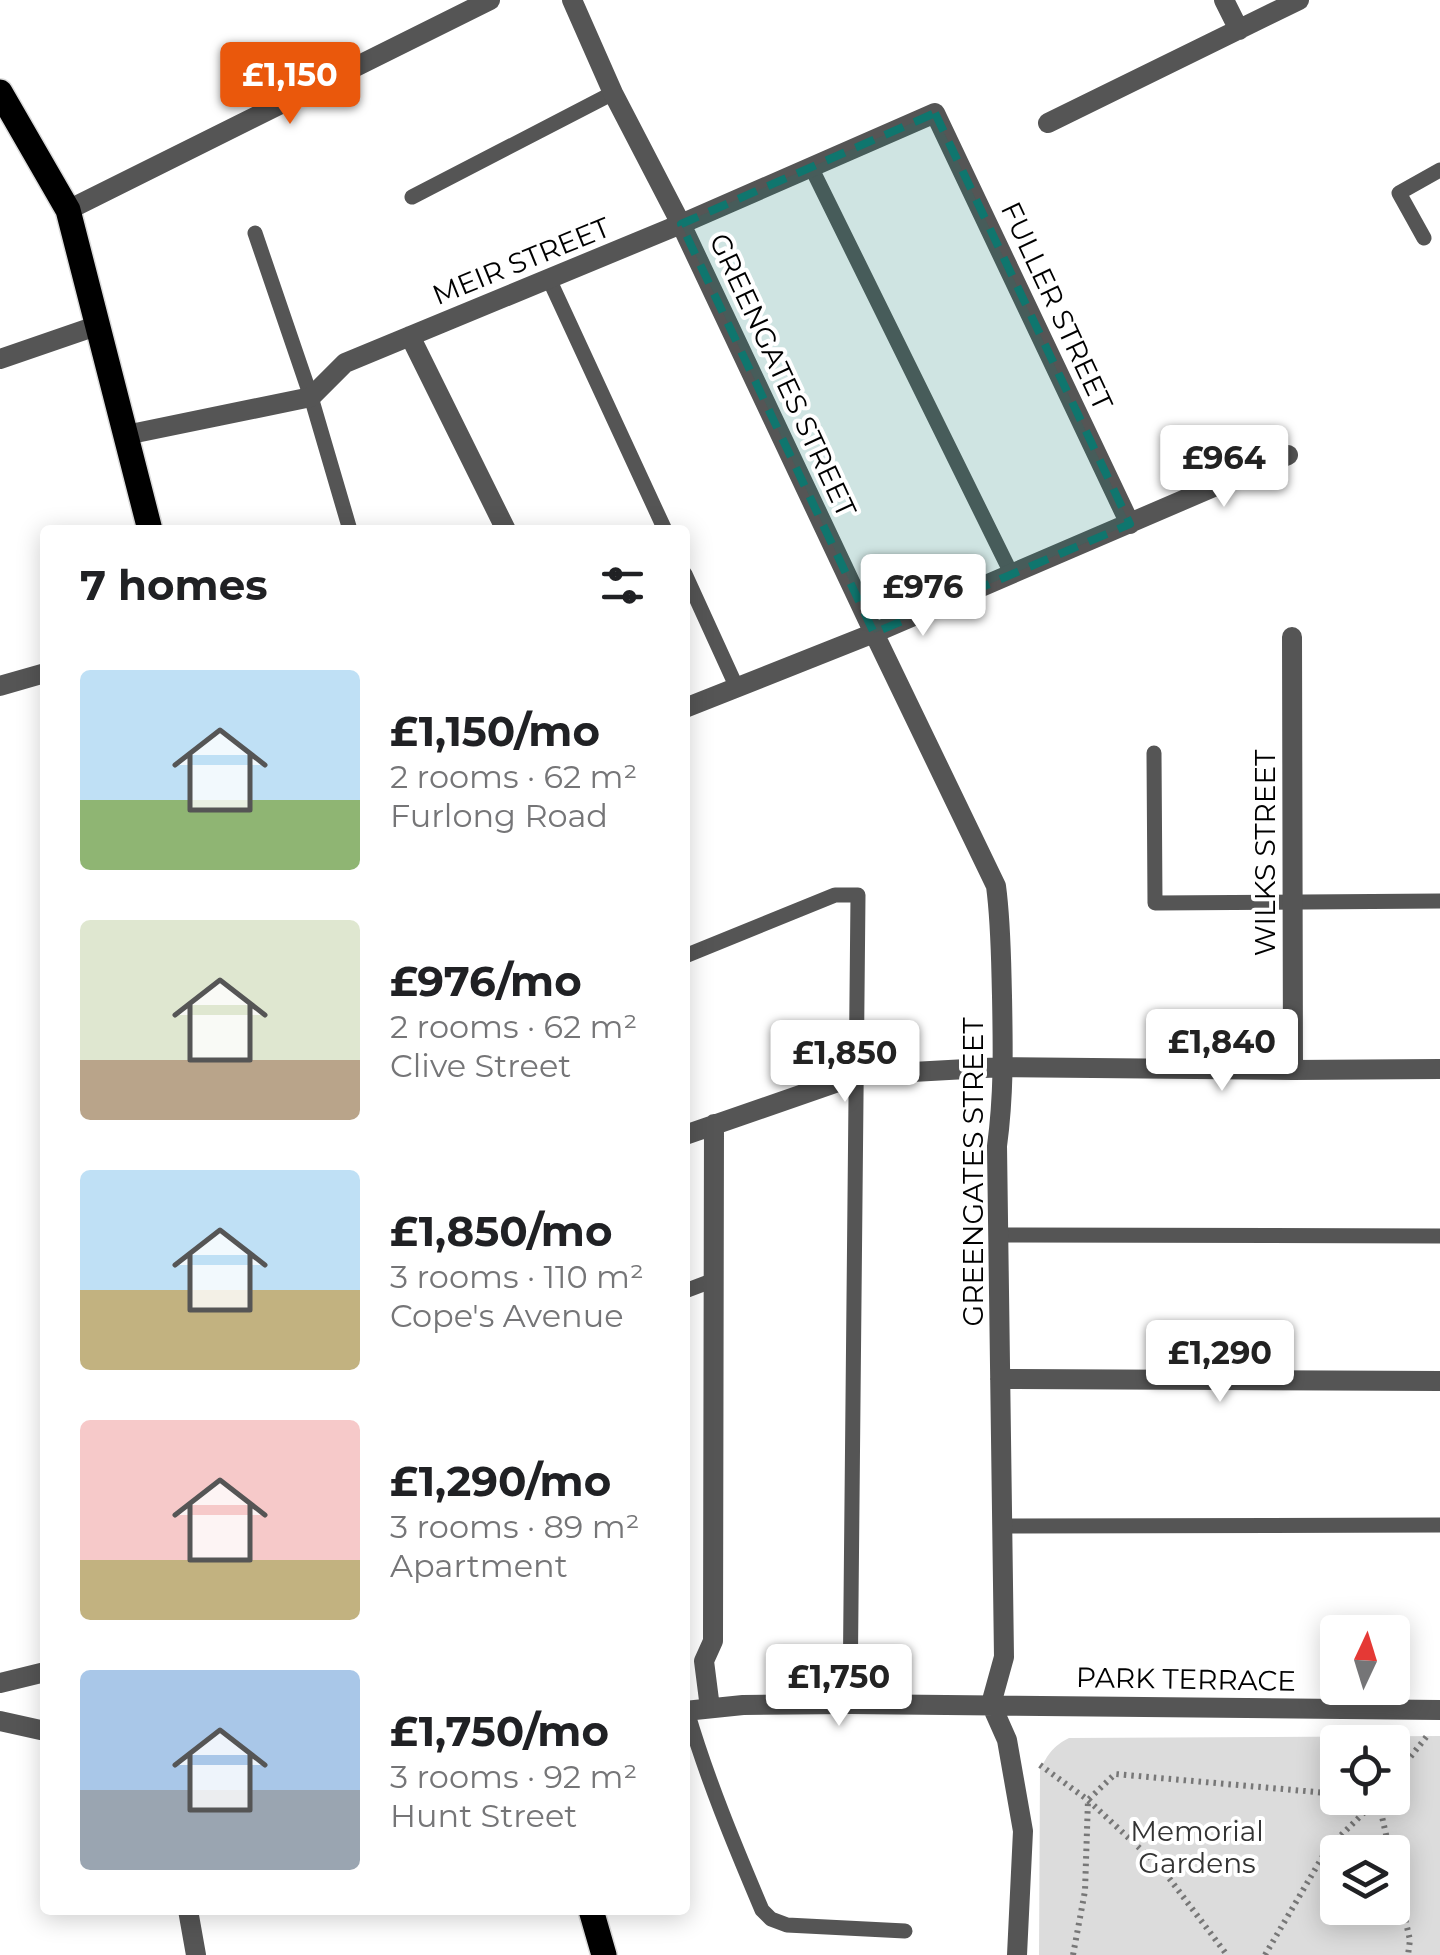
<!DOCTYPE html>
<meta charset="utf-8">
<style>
body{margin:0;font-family:Montserrat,sans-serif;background:#f2f2f2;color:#202124;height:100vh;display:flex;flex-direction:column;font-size:38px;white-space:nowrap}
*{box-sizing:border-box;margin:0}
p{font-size:32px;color:#757577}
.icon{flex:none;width:55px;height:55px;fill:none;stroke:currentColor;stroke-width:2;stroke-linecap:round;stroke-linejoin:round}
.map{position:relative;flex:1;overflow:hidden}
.drawer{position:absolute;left:40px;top:525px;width:650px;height:1390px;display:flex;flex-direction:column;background:#fff;border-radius:10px;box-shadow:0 5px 25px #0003}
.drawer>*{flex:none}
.needle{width:65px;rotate:4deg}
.buttons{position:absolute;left:1320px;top:1615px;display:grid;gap:20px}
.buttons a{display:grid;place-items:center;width:90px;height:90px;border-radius:10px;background:#fff;box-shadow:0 5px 25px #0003;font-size:50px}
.price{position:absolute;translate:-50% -85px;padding:0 22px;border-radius:10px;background:#fff;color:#222;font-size:32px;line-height:65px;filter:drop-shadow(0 2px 5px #0008)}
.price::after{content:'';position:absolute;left:50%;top:60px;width:30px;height:22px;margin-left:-15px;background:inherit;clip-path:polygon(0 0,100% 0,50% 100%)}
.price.on{background:#ea580c;color:#fff}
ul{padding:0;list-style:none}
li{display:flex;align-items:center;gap:30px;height:250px;padding:0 40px}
li span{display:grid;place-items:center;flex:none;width:280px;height:200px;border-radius:10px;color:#555}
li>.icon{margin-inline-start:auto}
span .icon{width:120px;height:120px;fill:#fffc;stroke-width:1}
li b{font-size:42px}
h2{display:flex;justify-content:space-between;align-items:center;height:120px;padding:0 40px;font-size:42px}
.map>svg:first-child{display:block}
</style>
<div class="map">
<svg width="1440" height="1955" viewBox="0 0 1440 1955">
<rect width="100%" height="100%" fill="#fff"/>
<path fill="#dcdcdc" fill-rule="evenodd" d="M1440,1736V1955H1039L1040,1770C1048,1754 1053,1746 1069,1738ZM1338,1742H1392V1798H1338ZM1338,1852H1392V1908H1338Z"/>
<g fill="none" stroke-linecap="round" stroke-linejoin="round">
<g stroke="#dbdbdb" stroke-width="28">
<path id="primary" d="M0,92L68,210L150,530
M591,1910L604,1955"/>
</g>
<path stroke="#777" stroke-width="6" stroke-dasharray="2.5 5" stroke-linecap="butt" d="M1040,1765L1088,1800L1163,1870L1227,1955
M1392,1780L1427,1736
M1368,1798L1378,1799L1390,1852
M1392,1862L1410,1940L1408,1955
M1073,1955L1085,1891L1088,1800L1115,1774L1338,1794
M1265,1955L1327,1849L1379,1798"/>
<path stroke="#555" stroke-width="15" d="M811,167L1012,575
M412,197L613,93
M255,233L311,397L350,530
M1424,238L1399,193L1440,170
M549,279L665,530
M685,574L737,688
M1154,753L1155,903L1440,901
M685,956L835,895H858L850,1704
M998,1235L1440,1236
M685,1291L714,1280
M1002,1526L1440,1525
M687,1711C707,1779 734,1844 762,1910L771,1919L787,1925L905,1931"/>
<path stroke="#555" stroke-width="20" d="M572,0L613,93L681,224L874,633L996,886C1001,923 1001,959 1002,996C1003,1049 1004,1094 997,1146L1004,1657L991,1704L1007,1740L1023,1831L1017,1955
M1224,0L1239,30
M1048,123L1299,0
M410,336L506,530
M0,359L96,326
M126,435L311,397L345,363L681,224L935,113L1130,524
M1292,637L1293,1070
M0,686L45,673
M685,708L874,633L1288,455
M685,1135L858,1075L1003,1067L1293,1070L1440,1069
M1000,1379L1440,1381
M710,1708L704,1661L713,1641L714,1124
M685,1711L743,1705L850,1704L1440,1710"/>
<path stroke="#555" stroke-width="20" d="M68,210L490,0
M0,1683L45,1672
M0,1721L45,1731
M188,1910L196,1955"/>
<use href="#primary" stroke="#000" stroke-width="25"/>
</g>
<path fill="#0f766e" fill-opacity="0.2" stroke="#0f766e" stroke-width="8" stroke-dasharray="20 12" stroke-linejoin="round" d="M935,113L1130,524L874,633L681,224Z"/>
<g text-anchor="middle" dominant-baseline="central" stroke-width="8" stroke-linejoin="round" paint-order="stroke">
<g font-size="28" fill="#000" stroke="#fff">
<text transform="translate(521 261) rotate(-22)">MEIR STREET</text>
<text transform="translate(1057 306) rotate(65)">FULLER STREET</text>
<text transform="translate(783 375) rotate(65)">GREENGATES STREET</text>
<text transform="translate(1265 853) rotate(-90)">WILKS STREET</text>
<text transform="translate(973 1172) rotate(-90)">GREENGATES STREET</text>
<text transform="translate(1186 1679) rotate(1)">PARK TERRACE</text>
</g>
<g font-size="28" fill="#333" stroke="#fff">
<text x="1197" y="1831">Memorial<tspan x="1197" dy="32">Gardens</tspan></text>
</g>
</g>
</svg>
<div class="buttons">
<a><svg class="needle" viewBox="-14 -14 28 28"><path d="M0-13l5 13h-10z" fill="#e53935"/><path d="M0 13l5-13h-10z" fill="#757577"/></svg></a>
<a><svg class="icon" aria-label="locate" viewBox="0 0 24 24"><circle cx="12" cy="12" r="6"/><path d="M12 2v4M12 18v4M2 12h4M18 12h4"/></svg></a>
<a><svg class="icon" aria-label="layers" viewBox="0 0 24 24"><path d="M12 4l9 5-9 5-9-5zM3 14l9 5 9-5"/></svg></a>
</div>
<b class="price on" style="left:290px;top:127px">£1,150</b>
<b class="price" style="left:1224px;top:510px">£964</b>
<b class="price" style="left:923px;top:639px">£976</b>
<b class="price" style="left:1222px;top:1094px">£1,840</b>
<b class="price" style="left:845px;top:1105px">£1,850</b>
<b class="price" style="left:1220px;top:1405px">£1,290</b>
<b class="price" style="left:839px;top:1729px">£1,750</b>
<section class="drawer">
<h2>7 homes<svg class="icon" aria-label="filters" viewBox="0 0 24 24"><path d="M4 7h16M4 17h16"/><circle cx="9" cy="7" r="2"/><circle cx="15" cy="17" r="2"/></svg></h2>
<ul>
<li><span style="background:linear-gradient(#bfe0f5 65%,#8fb573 0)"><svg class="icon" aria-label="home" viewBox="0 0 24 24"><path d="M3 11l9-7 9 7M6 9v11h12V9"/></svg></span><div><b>£1,150/mo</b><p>2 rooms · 62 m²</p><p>Furlong Road</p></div></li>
<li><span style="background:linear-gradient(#dfe7d0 70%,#b9a48a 0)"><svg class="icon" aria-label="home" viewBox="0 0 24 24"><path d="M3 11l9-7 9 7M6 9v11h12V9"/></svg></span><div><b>£976/mo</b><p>2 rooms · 62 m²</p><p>Clive Street</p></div></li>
<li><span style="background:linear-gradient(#bfe0f5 60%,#c2b280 0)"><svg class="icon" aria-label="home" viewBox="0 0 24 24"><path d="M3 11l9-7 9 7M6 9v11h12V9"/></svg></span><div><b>£1,850/mo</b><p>3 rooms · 110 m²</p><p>Cope's Avenue</p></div></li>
<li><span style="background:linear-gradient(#f6c9c9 70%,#c2b280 0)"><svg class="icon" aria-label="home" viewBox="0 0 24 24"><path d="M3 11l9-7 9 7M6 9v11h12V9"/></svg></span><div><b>£1,290/mo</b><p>3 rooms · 89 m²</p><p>Apartment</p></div></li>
<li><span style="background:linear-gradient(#a9c7e8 60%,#9aa5b1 0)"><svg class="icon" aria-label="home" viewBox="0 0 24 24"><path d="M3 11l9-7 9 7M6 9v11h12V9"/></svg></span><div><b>£1,750/mo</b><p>3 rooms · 92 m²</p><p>Hunt Street</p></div></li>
</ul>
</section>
</div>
